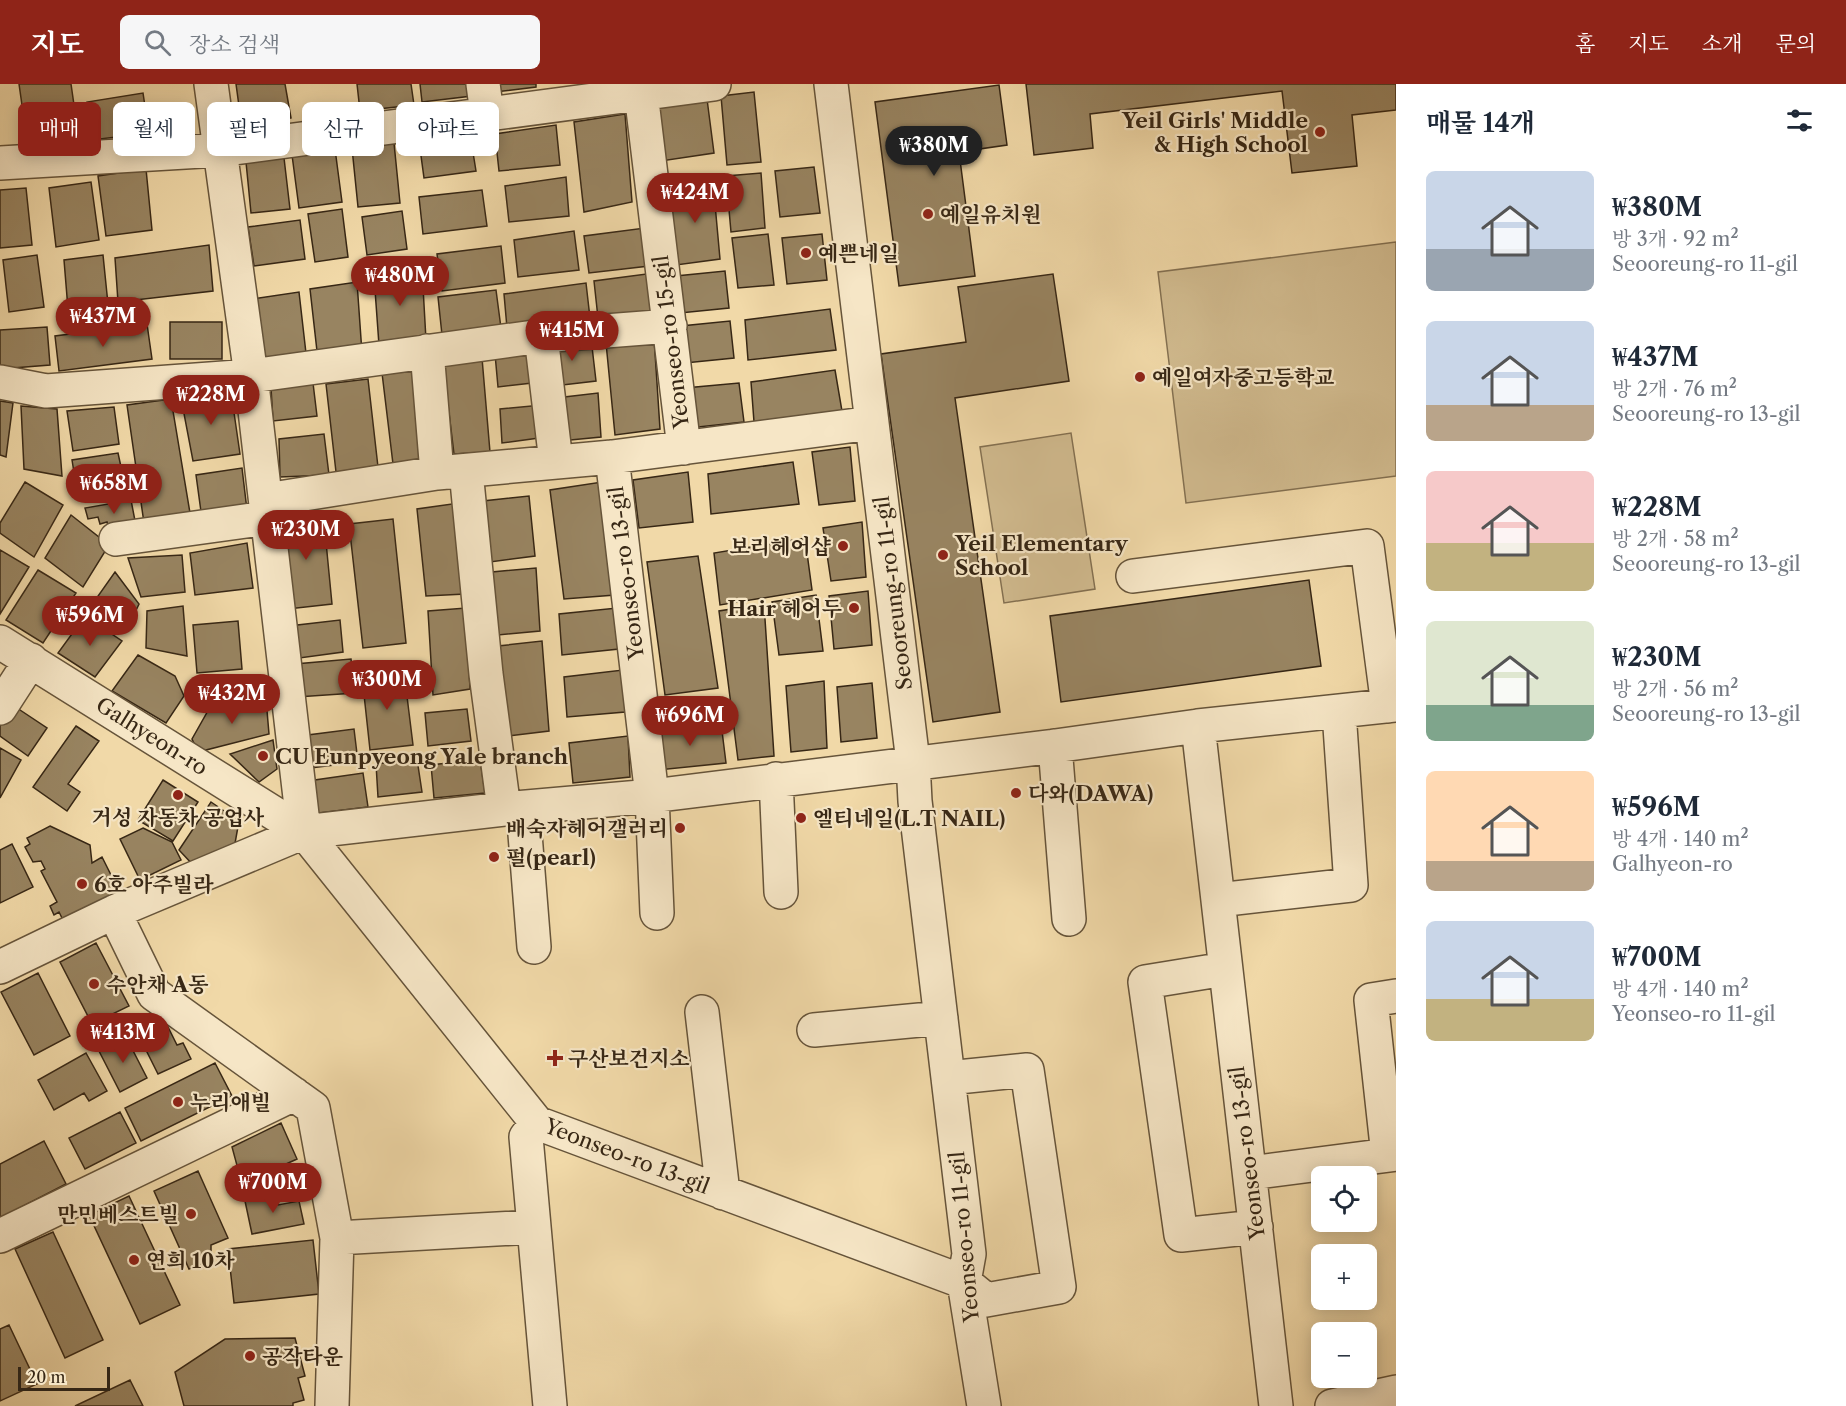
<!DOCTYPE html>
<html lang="ko">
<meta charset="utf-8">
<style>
body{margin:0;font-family:"Libre Caslon Text","Noto Serif KR",serif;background:#f6f6f7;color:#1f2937;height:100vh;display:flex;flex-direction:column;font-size:22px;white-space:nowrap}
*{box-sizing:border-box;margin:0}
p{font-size:20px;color:#747a83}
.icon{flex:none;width:33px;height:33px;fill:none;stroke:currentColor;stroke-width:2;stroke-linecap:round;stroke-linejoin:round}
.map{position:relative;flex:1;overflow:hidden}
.panel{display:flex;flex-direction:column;background:#fff;width:450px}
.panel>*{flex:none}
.hud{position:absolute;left:18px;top:18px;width:570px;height:54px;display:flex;gap:12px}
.fabs{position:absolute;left:1311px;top:1082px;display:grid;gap:12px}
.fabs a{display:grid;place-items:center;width:66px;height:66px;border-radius:9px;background:#fff;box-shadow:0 3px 15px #0003;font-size:30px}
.scale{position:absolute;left:18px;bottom:15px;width:92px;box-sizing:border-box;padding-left:6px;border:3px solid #372715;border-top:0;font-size:16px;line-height:21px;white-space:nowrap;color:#372715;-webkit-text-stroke:4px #f6e6c6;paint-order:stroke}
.price{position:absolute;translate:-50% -51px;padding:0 14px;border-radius:21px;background:#8f2418;color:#fff;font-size:20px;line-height:39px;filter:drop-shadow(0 2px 3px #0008)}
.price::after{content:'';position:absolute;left:50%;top:36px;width:18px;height:14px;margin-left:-9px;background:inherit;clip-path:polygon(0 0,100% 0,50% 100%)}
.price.active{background:#222;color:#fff}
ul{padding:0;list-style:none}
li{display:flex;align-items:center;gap:18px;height:150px;padding:0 30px}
li span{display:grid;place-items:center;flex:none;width:168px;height:120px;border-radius:9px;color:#555}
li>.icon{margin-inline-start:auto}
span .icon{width:72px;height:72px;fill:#fffc;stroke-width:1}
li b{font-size:26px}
h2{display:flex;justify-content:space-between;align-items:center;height:72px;padding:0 30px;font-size:26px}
.chip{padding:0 21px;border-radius:9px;background:#fff;box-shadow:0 3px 15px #0003;font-size:21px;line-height:54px}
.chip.active{background:#8f2418;color:#fff}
header{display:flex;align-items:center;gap:36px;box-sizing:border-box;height:84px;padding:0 30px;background:#8f2418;color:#fff}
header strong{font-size:28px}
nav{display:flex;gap:33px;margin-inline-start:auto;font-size:21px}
.search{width:420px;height:54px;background:#f6f6f7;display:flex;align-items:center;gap:15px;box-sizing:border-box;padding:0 21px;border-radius:9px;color:#747a83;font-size:22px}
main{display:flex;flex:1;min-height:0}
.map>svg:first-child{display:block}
</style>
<header>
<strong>지도</strong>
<div class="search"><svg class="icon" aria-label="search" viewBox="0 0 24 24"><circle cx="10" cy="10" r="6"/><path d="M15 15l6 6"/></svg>장소 검색</div>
<nav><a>홈</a><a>지도</a><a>소개</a><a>문의</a></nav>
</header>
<main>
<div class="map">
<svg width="1396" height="1322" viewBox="0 0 1396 1322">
<rect width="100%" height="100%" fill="#f1d9a8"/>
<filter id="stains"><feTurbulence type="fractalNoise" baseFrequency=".00333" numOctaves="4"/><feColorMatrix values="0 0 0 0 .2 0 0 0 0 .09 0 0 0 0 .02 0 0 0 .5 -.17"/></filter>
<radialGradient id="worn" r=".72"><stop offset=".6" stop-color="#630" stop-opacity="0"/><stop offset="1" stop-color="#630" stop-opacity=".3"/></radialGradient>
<path fill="#d1bb8f" stroke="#847152" stroke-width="1.5" d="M1396,158V392L1186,419L1158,188Z
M1071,349L1095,505L1004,519L980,363Z"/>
<path fill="#988461" stroke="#372715" stroke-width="1.5" d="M19,0H71L79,56L28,63Z
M236,0H285L291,34L242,44Z
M357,0H411L414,21L360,27Z
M420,0H471L472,12L422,18Z
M494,0H536V3L495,8Z
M1026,0H1396V26L1352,31L1357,82L1292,89L1282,7L1090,30L1093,64L1034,71Z
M999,1L1007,61L959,68L975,192L899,202L875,18Z
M754,8L761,78L727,81L721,12Z
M143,9L149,49L92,56L87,18Z
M707,15L714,69L661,77L653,23Z
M625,30L632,118L584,128L574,38Z
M556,41L560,81L499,87L495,50Z
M470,50L476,87L424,94L419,57Z
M394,59L400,119L358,123L352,64Z
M335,65L342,118L299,124L292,71Z
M284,74L290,125L251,129L246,78Z
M814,83L820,129L780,133L775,87Z
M146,85L152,146L106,152L98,92Z
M761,89L765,144L731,148L726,92Z
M566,93L569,132L509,138L505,102Z
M91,98L99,156L56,163L49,104Z
M713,98L720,175L676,181L670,104Z
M26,104L32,161L0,164V106Z
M482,106L487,142L423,150L419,113Z
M342,125L348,173L315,178L308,130Z
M402,127L407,165L367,171L362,133Z
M300,136L305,175L254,182L248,143Z
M645,144L649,182L589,189L584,152Z
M574,147L579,186L518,193L514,156Z
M768,150L774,201L738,204L732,154Z
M822,150L827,196L787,200L782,154Z
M209,161L213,207L118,218L115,174Z
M501,162L505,199L442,207L437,170Z
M37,171L44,223L9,228L3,176Z
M103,171L108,220L68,225L64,176Z
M422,185L426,256L379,261L374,192Z
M725,187L729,224L680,229L676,192Z
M654,189L659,226L598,234L594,197Z
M1053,190L1069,297L955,314L1000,628L933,638L881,270L966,258L958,203Z
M357,198L362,269L318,276L310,205Z
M586,199L590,234L507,244L504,210Z
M496,206L501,244L442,251L438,213Z
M299,208L307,278L259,283L253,215Z
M830,225L836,266L748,276L745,236Z
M730,237L734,274L685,279L681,242Z
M170,238H222V275H170Z
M147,240L152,275L59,287L55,252Z
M47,243L50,281L0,285V246Z
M654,253L660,345L615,351L606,259Z
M591,254L596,297L554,302L549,259Z
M537,265L541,298L498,303L495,270Z
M482,274L490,368L454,370L443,279Z
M421,284L429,378L393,380L382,289Z
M835,286L842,327L754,338L751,298Z
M368,295L378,383L336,388L326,300Z
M313,299L317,332L273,337L271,304Z
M739,299L744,338L689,344L685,304Z
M231,308L240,370L193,377L181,314Z
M598,309L601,353L560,357L556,314Z
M171,315L191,435L144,439L127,321Z
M0,317L13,319L6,373L0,371Z
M542,321L546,353L502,359L500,325Z
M21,322L57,325L62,392L24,385Z
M114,323L119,360L73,367L67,327Z
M324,350L329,391L280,393L279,355Z
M850,363L855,417L819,421L812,368Z
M118,369L126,406L78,413L72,376Z
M793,378L799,420L711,430L708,390Z
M242,384L247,426L202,435L196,391Z
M688,388L693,438L639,444L633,396Z
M25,398L63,421L34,473L0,449V439Z
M602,398L615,511L564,515L550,406Z
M529,412L535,472L490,478L483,417Z
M131,416L136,442L110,448L107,438L100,440L98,433L88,435L85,424Z
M459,419L465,510L426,512L417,425Z
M323,427L332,520L288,525L282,432Z
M71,431L109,461L83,503L45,474Z
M393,435L406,559L363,564L349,440Z
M862,438L866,493L831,497L823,444Z
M805,454L812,506L720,521L714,469Z
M247,459L253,504L195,511L190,469Z
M0,466L29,483L0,530Z
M182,471L185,508L141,513L128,474Z
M698,472L718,604L665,611L647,478Z
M536,484L540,547L498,551L492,488Z
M38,486L76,509L43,559L6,536Z
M115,488L139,520L126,547L91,522Z
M1309,496L1321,582L1061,618L1050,532Z
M868,507L872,561L834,565L829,512Z
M816,511L823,567L779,571L772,518Z
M764,520L774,672L738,676L719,527Z
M183,522L187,572L146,564L147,527Z
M466,524L470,605L433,611L428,527Z
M617,524L619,565L562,571L559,530Z
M85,532L122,557L95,593L58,569Z
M340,536L343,568L292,575L289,542Z
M238,537L242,585L197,589L193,541Z
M542,557L549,647L507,652L498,562Z
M138,571L175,592L184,612L166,639L112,607Z
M351,575L355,609L297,613L295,580Z
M623,586L625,628L567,633L564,593Z
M404,588L413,661L370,666L362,592Z
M824,597L827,664L791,668L786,602Z
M872,599L877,654L841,658L837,603Z
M266,615L269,650L198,668L192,655L209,625Z
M11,620L47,644L28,672L0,652V635Z
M467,625L471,657L428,662L425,629Z
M721,639L726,679L658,686L656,646Z
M76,642L99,657L68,700L80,708L67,727L33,703Z
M354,645L358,678L303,685L300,652Z
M628,652L630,693L573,699L569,659Z
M273,656L277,685L259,698L230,670Z
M0,664L21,676L0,714Z
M417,675L422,708L378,713L376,680Z
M480,675L485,709L434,714L431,681Z
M363,689L368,723L311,730L308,697Z
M163,696L198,718L173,757L138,736Z
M211,718L239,737L234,765L195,783L179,766Z
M50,742L90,761L92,779L102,773L122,813L66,842L59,828L54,831L50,822L57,818L41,787L45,785L41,777L33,778L25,763L30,760L27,754Z
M143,744L172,758L181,776L140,796L120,755Z
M12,760L33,803L0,819V766Z
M96,859L129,922L92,940L60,878Z
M38,889L70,952L34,971L1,908Z
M168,943L177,961L183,959L191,975L158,990L141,956Z
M126,953L147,994L120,1008L99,967Z
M86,969L107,1007L89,1017L84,1009L54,1026L38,996Z
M215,979L232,1012L141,1057L125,1024Z
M120,1028L136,1059L85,1085L69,1054Z
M281,1039L297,1075L242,1100L232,1063Z
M44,1057L66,1100L0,1134V1080Z
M198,1087L228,1154L211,1161V1176L189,1185L154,1107Z
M275,1110L278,1121L299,1117L304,1140L252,1150L245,1117Z
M129,1112L180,1221L140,1240L89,1131Z
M53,1148L103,1256L65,1274L15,1165Z
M313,1156L319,1210L234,1219L228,1165Z
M9,1241L37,1300L0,1317V1245Z
M295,1254L305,1292L298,1294L304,1316L293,1319V1322H184L175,1288L225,1255Z
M130,1296L143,1322H75Z"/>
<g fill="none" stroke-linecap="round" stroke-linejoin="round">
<g stroke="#66543a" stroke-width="36">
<path id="minor" d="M211,0L251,292L304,748
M483,0L487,30
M831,0L913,678L915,717L969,1170L964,1198L984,1322
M641,9L684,364
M0,79L219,66L714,0
M541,252L670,242
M427,267L437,389
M0,298L46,307L251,292L541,252L556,378
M612,373L652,712L657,829
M466,387L486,590L504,725
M266,416L437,389L612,373L872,339
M116,455L267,434
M1133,492L1367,462L1388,622
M0,558L304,748L537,1039L964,1198L986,1216L1059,1203L1027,986L948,994
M0,624L31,576
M1198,642L1276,1322
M1055,662L1069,835
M776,695L781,808
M523,725L534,863
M1218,816L1351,801L1339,628
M114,828L154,910L313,1024L337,1154L332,1322
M0,883L114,828L304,748L504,725L652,712L1055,662L1198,642L1396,621
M1225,885L1145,898L1181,1151L1256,1143
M702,928L723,1109
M814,946L941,934
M537,1039L526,1053L550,1322
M1388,1071L1371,916L1396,912
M1250,1089L1396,1070
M0,1152L294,1010
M337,1154L534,1143
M1332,1322L1396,1308"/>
</g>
<use href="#minor" stroke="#f6e6c6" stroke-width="33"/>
</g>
<g fill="#8f2418" stroke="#f6e6c6" stroke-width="2">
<circle cx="1320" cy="48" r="6"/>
<circle cx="928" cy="130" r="6"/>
<circle cx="806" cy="169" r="6"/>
<circle cx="1140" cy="293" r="6"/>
<circle cx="843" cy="462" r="6"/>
<circle cx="943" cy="471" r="6"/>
<circle cx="854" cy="524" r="6"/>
<circle cx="263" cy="672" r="6"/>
<circle cx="1016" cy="709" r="6"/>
<circle cx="178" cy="711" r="6"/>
<circle cx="801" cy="734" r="6"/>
<circle cx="680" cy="744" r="6"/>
<circle cx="494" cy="773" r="6"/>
<circle cx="82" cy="800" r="6"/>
<circle cx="94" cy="900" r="6"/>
<path d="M552 965h6v6h6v6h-6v6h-6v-6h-6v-6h6z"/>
<circle cx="178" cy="1018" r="6"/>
<circle cx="191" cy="1130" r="6"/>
<circle cx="134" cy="1176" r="6"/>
<circle cx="250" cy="1272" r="6"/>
</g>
<g text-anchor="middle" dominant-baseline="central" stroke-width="4.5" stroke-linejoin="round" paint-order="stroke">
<g font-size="21" font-weight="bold" fill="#372715" stroke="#f6e6c6" text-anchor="start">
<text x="1308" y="36" text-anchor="end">Yeil Girls' Middle<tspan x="1308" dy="24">&amp; High School</tspan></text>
<text x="940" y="130">예일유치원</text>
<text x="818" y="169">예쁜네일</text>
<text x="1152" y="293">예일여자중고등학교</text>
<text x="955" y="459">Yeil Elementary<tspan x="955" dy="24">School</tspan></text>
<text x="831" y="462" text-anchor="end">보리헤어샵</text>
<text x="842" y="524" text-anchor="end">Hair 헤어두</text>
<text x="275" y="672">CU Eunpyeong Yale branch</text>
<text x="1028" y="709">다와(DAWA)</text>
<text x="178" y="733" text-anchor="middle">거성 자동차 공업사</text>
<text x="813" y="734">엘티네일(L.T NAIL)</text>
<text x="668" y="744" text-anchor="end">배숙자헤어갤러리</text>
<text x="506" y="773">펄(pearl)</text>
<text x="94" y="800">6호 아주빌라</text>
<text x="106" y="900">수안채 A동</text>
<text x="568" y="974">구산보건지소</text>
<text x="190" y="1018">누리애빌</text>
<text x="179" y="1130" text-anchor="end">만민베스트빌</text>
<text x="146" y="1176">연희 10차</text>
<text x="262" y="1272">공작타운</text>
</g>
<g font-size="21" fill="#372715" stroke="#f6e6c6">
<text transform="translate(671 258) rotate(-97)">Yeonseo-ro 15-gil</text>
<text transform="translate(626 489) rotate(-97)">Yeonseo-ro 13-gil</text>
<text transform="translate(893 509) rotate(-97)">Seooreung-ro 11-gil</text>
<text transform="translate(152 652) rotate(32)">Galhyeon-ro</text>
<text transform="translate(1247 1069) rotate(-97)">Yeonseo-ro 13-gil</text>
<text transform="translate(627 1072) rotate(21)">Yeonseo-ro 13-gil</text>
<text transform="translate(964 1153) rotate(-95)">Yeonseo-ro 11-gil</text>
</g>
</g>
<rect width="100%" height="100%" filter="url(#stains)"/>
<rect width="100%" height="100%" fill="url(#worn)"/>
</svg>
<div class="fabs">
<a><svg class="icon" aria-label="locate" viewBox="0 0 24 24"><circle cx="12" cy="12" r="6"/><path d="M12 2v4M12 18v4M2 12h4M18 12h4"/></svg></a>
<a>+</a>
<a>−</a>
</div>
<div class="scale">20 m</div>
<b class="price active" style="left:934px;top:93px">₩380M</b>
<b class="price" style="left:695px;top:140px">₩424M</b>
<b class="price" style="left:400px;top:223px">₩480M</b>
<b class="price" style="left:103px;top:264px">₩437M</b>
<b class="price" style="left:572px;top:278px">₩415M</b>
<b class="price" style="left:211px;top:342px">₩228M</b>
<b class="price" style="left:114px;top:431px">₩658M</b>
<b class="price" style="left:306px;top:477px">₩230M</b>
<b class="price" style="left:90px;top:563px">₩596M</b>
<b class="price" style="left:387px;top:627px">₩300M</b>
<b class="price" style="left:232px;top:641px">₩432M</b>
<b class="price" style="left:690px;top:663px">₩696M</b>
<b class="price" style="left:123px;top:980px">₩413M</b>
<b class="price" style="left:273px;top:1130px">₩700M</b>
<div class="hud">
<a class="chip active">매매</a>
<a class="chip">월세</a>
<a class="chip">필터</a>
<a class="chip">신규</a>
<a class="chip">아파트</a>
</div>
</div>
<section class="panel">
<h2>매물 14개<svg class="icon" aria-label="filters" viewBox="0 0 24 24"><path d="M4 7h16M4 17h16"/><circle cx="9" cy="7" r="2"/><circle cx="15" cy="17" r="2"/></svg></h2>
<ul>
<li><span style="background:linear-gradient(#c9d6e8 65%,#9aa5b1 0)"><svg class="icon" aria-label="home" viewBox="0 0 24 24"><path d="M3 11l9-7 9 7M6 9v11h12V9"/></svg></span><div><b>₩380M</b><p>방 3개 · 92 m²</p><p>Seooreung-ro 11-gil</p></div></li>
<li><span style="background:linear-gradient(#c9d6e8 70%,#b9a48a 0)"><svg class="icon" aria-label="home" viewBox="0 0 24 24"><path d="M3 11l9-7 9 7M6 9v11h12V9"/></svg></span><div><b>₩437M</b><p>방 2개 · 76 m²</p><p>Seooreung-ro 13-gil</p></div></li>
<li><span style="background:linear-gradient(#f6c9c9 60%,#c2b280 0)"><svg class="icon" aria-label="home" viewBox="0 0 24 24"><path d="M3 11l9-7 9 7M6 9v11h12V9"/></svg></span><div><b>₩228M</b><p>방 2개 · 58 m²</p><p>Seooreung-ro 13-gil</p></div></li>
<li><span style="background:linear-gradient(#dfe7d0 70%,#7fa58c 0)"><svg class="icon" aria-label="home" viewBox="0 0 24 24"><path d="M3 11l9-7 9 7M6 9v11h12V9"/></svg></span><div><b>₩230M</b><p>방 2개 · 56 m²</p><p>Seooreung-ro 13-gil</p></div></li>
<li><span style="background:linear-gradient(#ffd9b3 75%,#b9a48a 0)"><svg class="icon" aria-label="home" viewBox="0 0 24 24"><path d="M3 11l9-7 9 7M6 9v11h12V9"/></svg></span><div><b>₩596M</b><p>방 4개 · 140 m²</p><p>Galhyeon-ro</p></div></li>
<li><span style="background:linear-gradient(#c9d6e8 65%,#c2b280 0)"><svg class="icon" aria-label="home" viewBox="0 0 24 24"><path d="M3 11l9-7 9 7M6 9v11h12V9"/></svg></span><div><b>₩700M</b><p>방 4개 · 140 m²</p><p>Yeonseo-ro 11-gil</p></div></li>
</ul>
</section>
</main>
